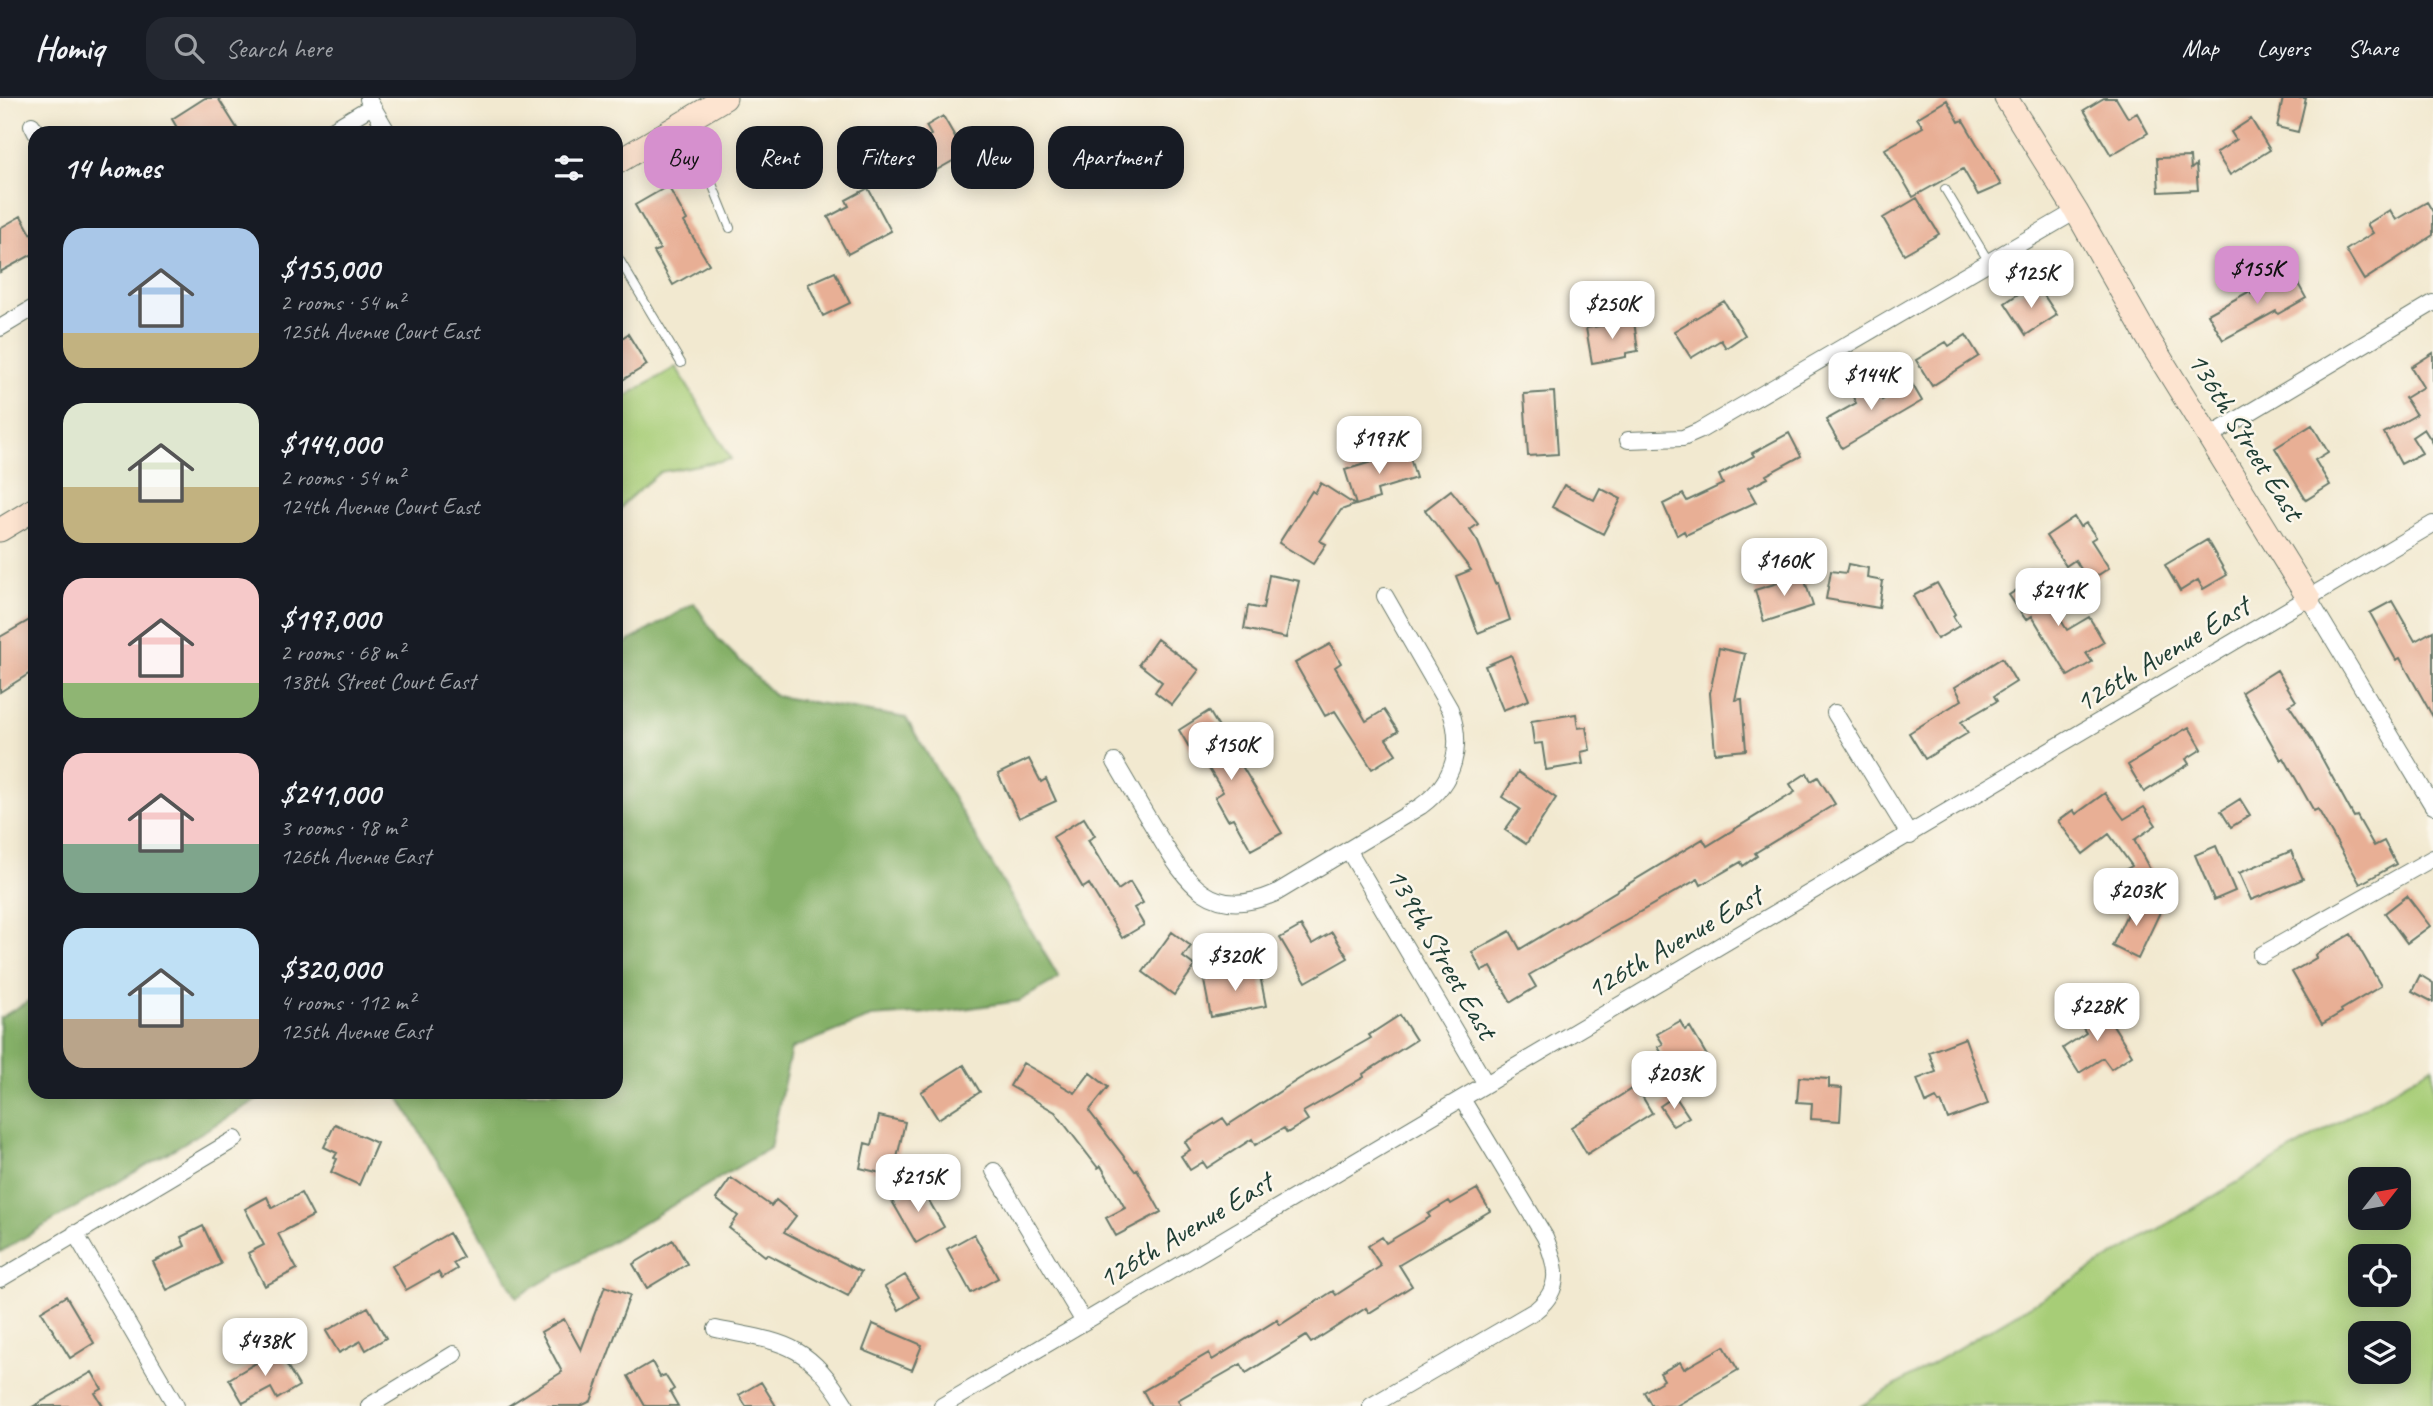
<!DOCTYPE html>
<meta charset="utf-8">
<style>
body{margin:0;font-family:Caveat,sans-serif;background:#242831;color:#f1f3f6;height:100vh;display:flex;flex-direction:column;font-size:26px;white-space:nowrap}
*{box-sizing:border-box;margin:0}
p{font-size:23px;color:#9ea1a6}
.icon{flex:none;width:38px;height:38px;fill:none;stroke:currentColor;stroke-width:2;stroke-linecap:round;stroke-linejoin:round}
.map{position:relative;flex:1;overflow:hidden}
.details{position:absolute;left:28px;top:28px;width:595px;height:973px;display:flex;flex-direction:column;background:#171b24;border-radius:21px;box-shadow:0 4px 18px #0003}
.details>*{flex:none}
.guide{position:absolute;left:644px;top:28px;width:665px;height:63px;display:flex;gap:14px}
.needle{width:46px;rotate:59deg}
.tools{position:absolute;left:2348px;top:1069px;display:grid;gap:14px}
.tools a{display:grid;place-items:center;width:63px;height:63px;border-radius:14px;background:#171b24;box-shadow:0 4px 18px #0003;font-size:35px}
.price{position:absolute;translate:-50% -60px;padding:0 16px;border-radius:14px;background:#fff;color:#222;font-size:23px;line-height:46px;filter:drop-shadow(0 2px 4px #0008)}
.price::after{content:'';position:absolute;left:50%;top:42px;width:21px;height:16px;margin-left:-10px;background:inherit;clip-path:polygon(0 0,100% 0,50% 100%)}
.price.selected{background:#d690ce;color:#111}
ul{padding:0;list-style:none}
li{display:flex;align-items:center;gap:21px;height:175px;padding:0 35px}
li span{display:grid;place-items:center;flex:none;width:196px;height:140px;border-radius:21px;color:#555}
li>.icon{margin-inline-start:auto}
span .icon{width:84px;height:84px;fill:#fffc;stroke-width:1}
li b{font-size:30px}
h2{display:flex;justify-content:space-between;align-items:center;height:84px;padding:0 35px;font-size:30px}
.tag{padding:0 24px;border-radius:21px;background:#171b24;box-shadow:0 4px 18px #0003;font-size:24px;line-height:63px}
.tag.selected{background:#d690ce;color:#111}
header{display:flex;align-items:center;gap:42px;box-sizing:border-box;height:98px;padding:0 35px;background:#171b24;border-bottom:2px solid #363941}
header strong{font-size:33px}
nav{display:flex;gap:38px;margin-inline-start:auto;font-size:24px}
.search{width:490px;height:63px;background:#242831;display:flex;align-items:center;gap:18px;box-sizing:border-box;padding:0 24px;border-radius:21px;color:#9ea1a6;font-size:26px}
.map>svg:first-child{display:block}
</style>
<header>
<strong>Homiq</strong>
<div class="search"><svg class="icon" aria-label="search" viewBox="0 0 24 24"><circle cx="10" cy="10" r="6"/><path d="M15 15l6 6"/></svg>Search here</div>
<nav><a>Map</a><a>Layers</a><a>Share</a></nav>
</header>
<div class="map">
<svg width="2433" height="1308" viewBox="0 0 2433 1308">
<rect width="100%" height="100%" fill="#fbf7ec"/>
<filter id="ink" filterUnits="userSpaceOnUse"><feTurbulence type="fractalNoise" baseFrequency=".0143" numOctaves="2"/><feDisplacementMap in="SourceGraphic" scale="14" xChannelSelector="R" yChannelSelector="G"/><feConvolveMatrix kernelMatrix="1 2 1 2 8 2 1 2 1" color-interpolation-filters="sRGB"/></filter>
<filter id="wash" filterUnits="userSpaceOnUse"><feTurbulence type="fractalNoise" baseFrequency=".00686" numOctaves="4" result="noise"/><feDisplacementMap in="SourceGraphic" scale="28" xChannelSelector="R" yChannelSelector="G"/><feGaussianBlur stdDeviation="1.57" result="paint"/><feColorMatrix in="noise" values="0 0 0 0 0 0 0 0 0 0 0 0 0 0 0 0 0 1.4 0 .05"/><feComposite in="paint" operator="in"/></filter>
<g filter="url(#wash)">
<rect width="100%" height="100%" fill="#f2e9d0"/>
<path fill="#a7cd77" stroke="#638556" stroke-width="2" fill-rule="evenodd" d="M676,269L731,361L660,374L626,403L616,417V304Z
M2433,968V1308H1861ZM2361,1082H2399V1120H2361ZM2361,1158H2399V1197H2361ZM2361,1236H2399V1274H2361Z"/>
<path fill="#85b068" stroke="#52764e" stroke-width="2" d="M694,505L718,541L775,598L906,620L1059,880L1019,903L942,914L871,919L791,951L770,1050L517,1199L396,994H616V551Z
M35,899V994H270L0,1154V920Z"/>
<g id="blocks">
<path fill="#e8af95" d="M205,0H218L240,35H180L172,21Z
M2104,0H2116L2128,20L2137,15L2148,35L2111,57L2084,12Z
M2283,0H2306L2298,34L2277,29Z
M1947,2L1959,24L1963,22L2001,87L1978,97L1963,71L1913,99L1885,51L1923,29L1917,20Z
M943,18L965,56L912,86L895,58L931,37L926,28Z
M2251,21L2270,52L2230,77L2216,55L2236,42L2231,34Z
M2190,59L2191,71L2196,67L2198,92L2159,94L2157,60Z
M668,88L687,122L684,124L709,166L673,187L654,154L660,151L635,107Z
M868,90L891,133L848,156L828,119L849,108L846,102Z
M1917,100L1939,136L1904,156L1883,120Z
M2427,104L2433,114V137L2364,182L2346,152L2373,135L2367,126L2390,112L2396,122Z
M21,118L35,143V155L0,174V130Z
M2291,173L2306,200L2278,216L2276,213L2223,242L2208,216L2250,193L2251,196Z
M835,174L850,205L823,218L808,186Z
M2027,190L2030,196L2039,190L2057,217L2026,237L2005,205Z
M1724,203L1745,237L1726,250L1721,242L1691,260L1674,233Z
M1634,223L1638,253L1626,255V259L1592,265L1586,230Z
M628,236L647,267L616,286V244Z
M1966,237L1979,258L1932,288L1916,262L1946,244L1949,248Z
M2433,255V345L2424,331L2412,339L2422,355L2401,366L2384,335L2416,317L2405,300L2423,289L2411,269Z
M1911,284L1922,303L1842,350L1826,322L1856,305L1852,297L1872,285L1882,302Z
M1554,294L1558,356L1528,358L1524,296Z
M2312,327L2328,354L2315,362L2330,387L2306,402L2275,350Z
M1789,335L1801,358L1766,377L1768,380L1748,390L1756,404L1686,437L1684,433L1677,437L1663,406L1683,396L1687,403L1723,386L1719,377L1754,358L1752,355Z
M1408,353L1416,380L1377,392L1379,400L1356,407L1345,372Z
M1321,385L1355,407L1341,412L1320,443L1326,446L1313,466L1279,445L1312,393L1315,395Z
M1564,387L1594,402L1600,390L1621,401L1603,436L1552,409Z
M1451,392L1478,426L1470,432L1478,444L1495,486L1498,485L1510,522L1478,535L1456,478L1471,472L1425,412Z
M2074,419L2080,429L2086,425L2096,439L2091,442L2109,470L2089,483L2075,462L2066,468L2046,438Z
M2207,442L2227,477L2203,491L2198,482L2180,493L2165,467Z
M1848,466L1868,470L1867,480L1883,483L1879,510L1826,501L1831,473L1846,475Z
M1269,477L1299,483L1286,540L1244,531L1248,508L1263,511Z
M1803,477L1813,508L1764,524L1755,492Z
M2035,480L2067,532L2089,519L2104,544L2086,555L2092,564L2068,578L2032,518L2026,522L2009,497Z
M1937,485L1955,516L1953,518L1959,528L1937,541L1913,498Z
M2392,503L2415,543L2433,533V619L2400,560L2396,562L2370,515Z
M35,519V572L0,594V539Z
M1157,541L1199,572L1172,607L1155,594L1162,584L1139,566Z
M1330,546L1341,565L1335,569L1366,623L1384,612L1398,633L1386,641L1396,656L1372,671L1335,613L1325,618L1295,565Z
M1719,550L1745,556L1735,602L1742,601L1746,652L1715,655L1710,595Z
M1511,557L1529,602L1503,612L1485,568Z
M2002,560L2016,584L1994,598L1997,603L1961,624L1968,635L1925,661L1909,635L1962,602L1955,589Z
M2277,572L2296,603L2289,607L2312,642L2354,719L2357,718L2374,748L2384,743L2396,766L2360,786L2318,711L2314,713L2284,660L2281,662L2242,594Z
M1209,613L1282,735L1251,752L1233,720L1228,722L1215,699L1223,694L1197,651L1192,654L1179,632Z
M1576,616L1578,630L1586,629L1590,652L1581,654L1583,666L1546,672L1542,645L1534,646L1531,623Z
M2189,629L2202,651L2186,661L2189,666L2144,694L2128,667L2152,652L2151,651Z
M1029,661L1041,684L1046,681L1056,703L1019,720L998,676Z
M1518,674L1556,700L1526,746L1505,732L1520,711L1502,699Z
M1807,675L1811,683L1818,679L1835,706L1755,755L1757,758L1743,768L1741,764L1701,787L1698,781L1529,877L1536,889L1511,904L1491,869L1482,873L1472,854L1510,833L1520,851L1703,741L1707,748L1795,694L1790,686Z
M2105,695L2124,721L2144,709L2156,727L2134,742L2158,786L2149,792L2147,790L2135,796L2123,773L2132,768L2109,736L2083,756L2058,723L2073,712L2076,716Z
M2240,701L2250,717L2231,729L2221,713Z
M1084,720L1095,738L1088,742L1118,792L1130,784L1143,805L1134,810L1144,827L1122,840L1089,786L1083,790L1053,739Z
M2216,748L2235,793L2214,802L2195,757Z
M2291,753L2303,781L2251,802L2239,775Z
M2407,798L2430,828L2407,845L2385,815Z
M2135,799L2161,812L2138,861L2112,848Z
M1301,828L1312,846L1332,834L1348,860L1306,884L1280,840Z
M1172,834L1191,848L1183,859L1195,868L1174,897L1143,874Z
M2351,836L2381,888L2341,912L2342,914L2322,926L2292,874L2316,860L2315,857Z
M1259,872L1266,908L1211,919L1204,883Z
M2420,877L2433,885V904L2412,893Z
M2101,908L2132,957L2111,971L2103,960L2079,975L2063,950L2086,935L2078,922Z
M1400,917L1416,942L1363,976L1364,979L1303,1014L1308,1022L1287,1035L1284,1030L1255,1047L1252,1041L1207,1070L1203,1064L1190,1072L1181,1058L1190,1052L1185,1044L1223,1020L1228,1027L1299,981L1371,940L1369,937Z
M1680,923L1685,932L1690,929L1710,963L1678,982L1658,949L1663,946L1657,936Z
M1965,940L1988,1006L1948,1021L1941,1004L1939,1005L1936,1000L1926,1005L1917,981L1936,974L1929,954Z
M1023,965L1075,995L1090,975L1108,989L1089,1013L1135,1073L1137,1071L1161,1114L1116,1138L1106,1120L1125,1110L1101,1068L1098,1070L1055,1014L1010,988Z
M964,967L980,994L938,1021L921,994Z
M1799,979L1829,981V989L1842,990L1840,1023L1811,1021L1812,1005L1797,1004Z
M1636,988L1652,1015L1587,1056L1571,1029Z
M1675,998L1689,1019L1673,1028L1660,1008Z
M879,1018L905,1024L893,1078L860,1070L865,1045L872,1047Z
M335,1026L377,1045L359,1087L331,1074L337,1061L334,1060L337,1055L324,1049Z
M731,1080L771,1108L776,1102L796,1118L784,1134L861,1174L848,1198L767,1156L765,1158L729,1130L738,1118L716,1101Z
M920,1087L944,1129L916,1145L892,1103Z
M1477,1091L1490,1113L1399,1167L1412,1188L1369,1215L1366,1210L1311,1245L1306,1238L1246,1275L1241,1266L1178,1302L1181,1308H1151L1143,1293L1209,1255L1212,1262L1277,1222L1280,1227L1333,1193L1336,1197L1381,1168L1368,1148L1382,1139L1386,1145L1430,1119L1428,1116L1449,1103L1451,1106Z
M301,1095L313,1118L278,1136L297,1171L265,1188L248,1155L264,1147L245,1111L267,1099L272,1110Z
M203,1128L221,1166L167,1192L153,1164L185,1148L181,1139Z
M449,1135L463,1159L453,1165L457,1171L442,1180L438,1174L406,1192L392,1168Z
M974,1136L998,1180L971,1195L947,1151Z
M673,1142L687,1166L647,1190L633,1166Z
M905,1177L919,1199L899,1212L885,1189Z
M605,1188L630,1197L591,1303L581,1308H508L562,1274L541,1234L564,1221L581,1252Z
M66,1198L94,1245L70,1260L41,1213Z
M368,1209L386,1240L366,1252L361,1243L339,1255L326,1233Z
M873,1226L922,1247L912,1272L863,1252Z
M1724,1248L1738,1272L1676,1308H1652L1644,1294L1664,1282L1660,1275L1680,1264L1684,1271Z
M278,1252L299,1288L277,1301L271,1290L243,1305L229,1281Z
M652,1264L660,1279L665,1277L674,1291L670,1294L678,1308H645L628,1278Z
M92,1274L102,1291L95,1295L103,1308H34Z
M761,1284L776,1308H746L739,1297Z"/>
</g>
</g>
<g filter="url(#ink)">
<use href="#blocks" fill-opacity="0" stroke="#69796b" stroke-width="2"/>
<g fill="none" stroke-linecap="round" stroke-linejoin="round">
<g stroke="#69796b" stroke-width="10">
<path id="lane" d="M683,28L704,66L730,130
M1945,91L1989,164
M616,156L681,265"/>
</g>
<g stroke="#69796b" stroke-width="18">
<path id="street" d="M368,1L388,35
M32,27L36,35
M327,35L372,8
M0,230L35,209
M2210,338L2433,205
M1628,342L1683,340L1699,333L2076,113
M2309,501L2433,708
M1835,615L1910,738
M1115,664C1129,688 1143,712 1157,735C1187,786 1211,823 1276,795L1421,708C1454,684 1464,649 1450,611L1385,498
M1349,753L1486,986
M2261,857L2433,760
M994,1073L1084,1224
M75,1135L176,1308
M0,1181L235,1041
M716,1231C785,1245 807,1244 846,1308
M369,1308L454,1256
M942,1308L2433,426
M1371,1308L1536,1212C1563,1190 1557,1168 1545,1139L1462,1001"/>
</g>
<g stroke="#69796b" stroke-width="25">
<path id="secondary" d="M2006,0L2076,113L2146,237L2309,501
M616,65L725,0
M0,432L35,411"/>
</g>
<use href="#lane" stroke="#fff" stroke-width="8"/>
<use href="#street" stroke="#fff" stroke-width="16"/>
<use href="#secondary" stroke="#fde4d0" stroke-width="23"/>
</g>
</g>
<g text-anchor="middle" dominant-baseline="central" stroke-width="5" stroke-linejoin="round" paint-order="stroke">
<g font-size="30" fill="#1f3d34" stroke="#fbf7ec">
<text transform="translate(2246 338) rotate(58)">136th Street East</text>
<text transform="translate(2162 556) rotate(-31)">126th Avenue East</text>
<text transform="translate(1674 844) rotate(-30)">126th Avenue East</text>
<text transform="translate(1442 855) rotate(60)">139th Street East</text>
<text transform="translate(1185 1132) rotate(-31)">126th Avenue East</text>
</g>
</g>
</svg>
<div class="tools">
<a><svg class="needle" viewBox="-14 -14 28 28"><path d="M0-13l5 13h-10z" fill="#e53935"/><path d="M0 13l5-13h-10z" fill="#9ea1a6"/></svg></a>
<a><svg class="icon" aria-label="locate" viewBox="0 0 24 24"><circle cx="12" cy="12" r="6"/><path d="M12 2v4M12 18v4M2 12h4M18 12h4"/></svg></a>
<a><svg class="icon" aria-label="layers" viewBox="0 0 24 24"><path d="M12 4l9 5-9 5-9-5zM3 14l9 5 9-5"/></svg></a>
</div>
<b class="price selected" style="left:2257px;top:208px">$155K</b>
<b class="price" style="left:2031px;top:212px">$125K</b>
<b class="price" style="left:1612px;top:243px">$250K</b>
<b class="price" style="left:1871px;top:314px">$144K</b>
<b class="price" style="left:1379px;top:378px">$197K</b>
<b class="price" style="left:1784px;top:500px">$160K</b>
<b class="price" style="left:2058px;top:530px">$241K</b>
<b class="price" style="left:1231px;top:684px">$150K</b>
<b class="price" style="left:2136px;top:830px">$203K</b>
<b class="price" style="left:1235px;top:895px">$320K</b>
<b class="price" style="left:2097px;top:945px">$228K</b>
<b class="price" style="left:1674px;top:1013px">$203K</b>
<b class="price" style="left:918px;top:1116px">$215K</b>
<b class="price" style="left:265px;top:1280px">$438K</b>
<div class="guide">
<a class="tag selected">Buy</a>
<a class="tag">Rent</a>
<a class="tag">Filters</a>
<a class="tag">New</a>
<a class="tag">Apartment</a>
</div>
<section class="details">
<h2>14 homes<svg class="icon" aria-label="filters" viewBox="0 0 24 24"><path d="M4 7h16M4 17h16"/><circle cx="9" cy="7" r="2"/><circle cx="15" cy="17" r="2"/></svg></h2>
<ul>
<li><span style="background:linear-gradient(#a9c7e8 75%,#c2b280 0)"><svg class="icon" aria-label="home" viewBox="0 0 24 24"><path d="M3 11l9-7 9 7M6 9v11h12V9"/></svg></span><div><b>$155,000</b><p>2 rooms · 54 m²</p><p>125th Avenue Court East</p></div></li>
<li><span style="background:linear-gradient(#dfe7d0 60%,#c2b280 0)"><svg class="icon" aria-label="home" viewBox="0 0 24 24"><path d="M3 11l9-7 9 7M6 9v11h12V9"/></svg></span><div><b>$144,000</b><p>2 rooms · 54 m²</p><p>124th Avenue Court East</p></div></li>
<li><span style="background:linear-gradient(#f6c9c9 75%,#8fb573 0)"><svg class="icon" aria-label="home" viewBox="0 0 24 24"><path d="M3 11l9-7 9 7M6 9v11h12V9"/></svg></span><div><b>$197,000</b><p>2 rooms · 68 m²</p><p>138th Street Court East</p></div></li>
<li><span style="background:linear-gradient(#f6c9c9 65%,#7fa58c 0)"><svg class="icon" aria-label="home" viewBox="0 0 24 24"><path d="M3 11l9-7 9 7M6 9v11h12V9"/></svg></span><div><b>$241,000</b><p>3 rooms · 98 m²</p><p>126th Avenue East</p></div></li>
<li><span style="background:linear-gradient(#bfe0f5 65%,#b9a48a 0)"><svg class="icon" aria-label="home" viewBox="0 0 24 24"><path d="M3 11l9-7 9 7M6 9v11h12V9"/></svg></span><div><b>$320,000</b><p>4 rooms · 112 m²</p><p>125th Avenue East</p></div></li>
</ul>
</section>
</div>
